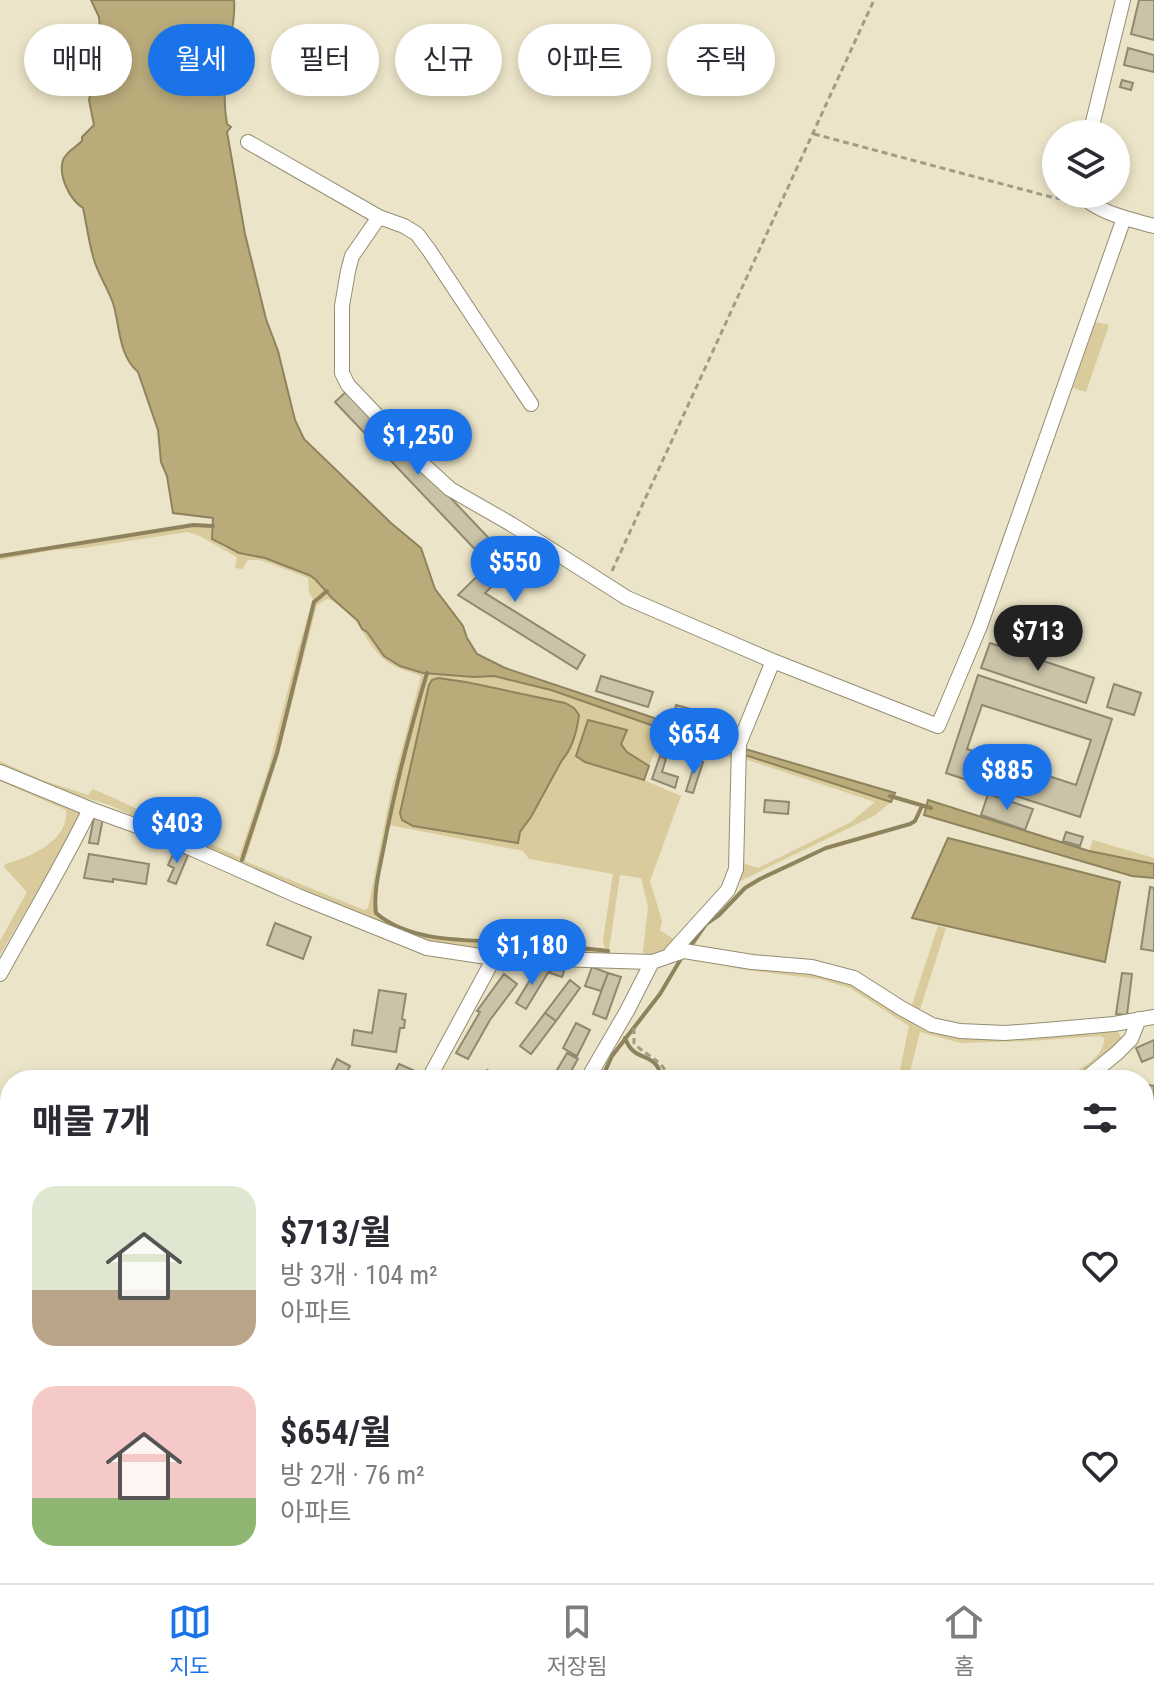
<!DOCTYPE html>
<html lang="ko">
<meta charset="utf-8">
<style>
body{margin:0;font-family:"Roboto Condensed","Noto Sans KR",sans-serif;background:#f7f7f7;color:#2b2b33;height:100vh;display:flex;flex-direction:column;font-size:30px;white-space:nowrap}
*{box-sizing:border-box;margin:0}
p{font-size:26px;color:#7c7c81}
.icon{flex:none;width:44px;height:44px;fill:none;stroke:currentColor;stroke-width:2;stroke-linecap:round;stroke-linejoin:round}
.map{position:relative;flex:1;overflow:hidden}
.side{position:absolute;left:0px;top:1070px;width:1154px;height:514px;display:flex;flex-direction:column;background:#fff;border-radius:32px 32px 0 0;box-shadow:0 4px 12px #0003}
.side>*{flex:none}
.guide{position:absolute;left:24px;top:24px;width:1106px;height:72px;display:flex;gap:16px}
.tools{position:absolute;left:1042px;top:120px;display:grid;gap:16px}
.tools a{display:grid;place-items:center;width:88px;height:88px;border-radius:50%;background:#fff;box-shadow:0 4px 12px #0003;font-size:40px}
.price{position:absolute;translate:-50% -68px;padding:0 18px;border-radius:28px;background:#1a73e8;color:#fff;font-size:26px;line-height:52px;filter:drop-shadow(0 2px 4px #0008)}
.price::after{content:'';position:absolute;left:50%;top:48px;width:24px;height:18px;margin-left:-12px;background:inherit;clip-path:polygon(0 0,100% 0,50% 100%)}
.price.current{background:#222;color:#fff}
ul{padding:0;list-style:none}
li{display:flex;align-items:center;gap:24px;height:200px;padding:0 32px}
li span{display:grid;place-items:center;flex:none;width:224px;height:160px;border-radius:24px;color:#555}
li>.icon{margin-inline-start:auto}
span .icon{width:96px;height:96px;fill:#fffc;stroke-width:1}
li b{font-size:34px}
h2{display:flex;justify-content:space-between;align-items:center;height:96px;padding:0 32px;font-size:34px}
.chip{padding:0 28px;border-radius:36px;background:#fff;box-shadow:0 4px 12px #0003;font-size:28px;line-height:72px}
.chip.current{background:#1a73e8;color:#fff}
.menu{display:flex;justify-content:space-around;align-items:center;height:112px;border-top:2px solid #e1e1e2;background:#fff;font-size:22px;color:#7c7c81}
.menu a{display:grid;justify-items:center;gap:4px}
.menu .current{color:#1a73e8}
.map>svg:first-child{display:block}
</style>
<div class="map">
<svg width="1154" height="1583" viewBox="0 0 1154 1583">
<rect width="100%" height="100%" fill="#ebe4c8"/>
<path fill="#d9cb9b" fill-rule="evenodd" d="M1095,322L1109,325L1086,392L1073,388Z
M193,526L212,527C210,553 248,553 266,558C279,563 294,568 307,574C315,577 320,584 326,590L313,602L275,753L242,861L272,772L315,603L328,593L358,621L384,656L400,666L425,674L392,798L377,875L374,906L375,914L382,920L400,928L418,935L439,939L529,944L607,952L606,956L512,949L482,950L429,944L206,851L110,805L68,793L0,766V761L42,780L88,795L93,789C142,810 190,835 239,857L268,770L297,653L313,599L309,593L308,578L272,564L259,560H248L242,569L235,568L237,558L235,556L198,535L187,532L83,548L54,550L0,560V558ZM327,599L331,600C339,606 350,612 355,620C364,633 373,651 386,661C397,669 409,671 421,676L391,791L368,908L364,910L245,861L278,757L317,605Z
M433,673L474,677L494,676L551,690L734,754L733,758L663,734L649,766L627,752L621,744L626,730L588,720L585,762L644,780L681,796L650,881L662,921L660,930L678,942L673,948L647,958L643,952L648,906L641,878L620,875L609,950L605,949L603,940L613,874L529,859L523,851L389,825L406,753L426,679L428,675ZM438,678L466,682L570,705L578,725L566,756L562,760L531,817L520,832L518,843L436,829L402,820L400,813L429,685L432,680Z
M745,755L891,802L874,816L738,882L742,846L745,864L758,868L851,822L875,802L745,759Z
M0,776L84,811L0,955V941L27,892L4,867L5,864C29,858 70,840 66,810L0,781Z
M1093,840L1154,858V864L1089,851Z
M938,926L946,928L919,1013L911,1008Z
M686,958L830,974L977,1037L1118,1032L1123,1040C1104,1059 1085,1080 1057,1080C1074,1072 1105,1060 1104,1038L1100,1036L1030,1041L961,1043L920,1032L908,1080H898L909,1026L850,988L819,979L745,970Z
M0,1234L10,1245V1339L0,1338Z
M1144,1354L1154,1355V1535L1144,1527Z
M1144,1530L1154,1538V1570L1144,1563Z"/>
<path fill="#b9ab7a" stroke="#8e835d" stroke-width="2" d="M91,0H234C236,21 229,41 227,62C225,84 223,103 227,124L231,127L227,132L245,234L266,319L278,351L295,420L304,439L391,523L421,548L435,589L463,626L467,638L477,654L505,668L696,732L734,747V754L551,690L494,676L474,677L423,673L400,666L384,656L367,632L362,629L358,621L332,598L315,579L309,575L265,558L239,553L212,539L213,518L173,513L167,476L161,462L158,430L138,372C118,355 120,325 113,303C108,289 100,277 95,263C89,245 87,226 83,208C70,200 58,176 63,160C66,152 76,147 82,141V137L94,125L89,100L96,67L100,30L99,17Z
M438,678L466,682L565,703L574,708L579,715C577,730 572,749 562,760L531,817L520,832L518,843L413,826L402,820L400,813L429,685L432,680Z
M588,720L627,730L621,744L627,752L649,766L644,780L585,762L576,756Z
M745,749L895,793L891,802L745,755Z
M928,800L1089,851L1154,864V878L1132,876L924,815Z
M948,838L1120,882L1105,962L912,918Z"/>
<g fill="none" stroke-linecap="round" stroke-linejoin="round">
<path stroke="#8e835d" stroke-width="4" d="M0,556L193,525L213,526
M427,673C410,730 395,788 384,846C380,867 373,892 376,913C414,946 480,939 527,943C554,945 581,948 608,951L607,954
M890,796L931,808
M242,860L277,753L314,602L327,591
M690,947L706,924L719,915L745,888L760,879L826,848L910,824L915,821L922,806
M625,1038C633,1060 648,1053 657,1066C658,1067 663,1079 663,1080
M601,1080L612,1056L660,994L682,957
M450,1574L457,1583
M1041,1574L1049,1583"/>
</g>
<path fill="#cbc3a8" stroke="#90886f" stroke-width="2" fill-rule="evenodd" d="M1139,0H1154V40L1131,34Z
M1128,48L1154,55V72L1124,65Z
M1122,80L1133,83L1131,90L1120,87Z
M348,390L502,552L489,564L335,402Z
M520,534L533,547L485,593L585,655L577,669L458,595Z
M990,643L1094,678L1086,703L981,668Z
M978,675L1112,719L1080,817L946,773ZM982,705L1091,740L1076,785L967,749Z
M601,676L653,692L648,707L596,691Z
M1114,684L1141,693L1134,715L1107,707Z
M676,705L698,711L696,719L674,713Z
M660,756L666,759L662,772L678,777L675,788L652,779Z
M696,760L703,762L693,793L686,791Z
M988,794L1033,809L1025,830L981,815Z
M765,800L789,802L788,814L764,812Z
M94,817L103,818L98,844L89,843Z
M1066,832L1083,837L1080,846L1063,841Z
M175,850L188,855L176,884L168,881L174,868L168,865Z
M89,854L149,864L146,884L113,879V882L84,878Z
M1150,887L1154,888V951L1141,949Z
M275,923L311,937L303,959L267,945Z
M539,965L549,971L526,1009L516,1003Z
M553,966L564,971L562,977L550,973Z
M592,967L608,973L601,991L585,986Z
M608,973L621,977L606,1019L593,1014Z
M1122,973L1132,974L1127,1015L1116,1014Z
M504,974L517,984L490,1020L468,1059L456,1053L480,1012L477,1011Z
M570,980L580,988L556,1021L545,1013Z
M379,990L406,994L402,1019L405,1020L404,1028H400L396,1052L352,1045L354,1030L372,1033Z
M545,1013L556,1021L531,1054L520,1046Z
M576,1023L590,1030L577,1056L563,1048Z
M1154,1040V1057L1142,1062L1136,1048Z
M567,1053L578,1059L566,1080H551Z
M337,1059L350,1066L343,1080H327Z
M399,1064L415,1071L410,1080H391Z
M487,1070L498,1076L496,1080H481Z
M441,1072L451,1076L449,1080H438Z
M1144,1084L1154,1086V1121L1144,1119Z
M1153,1142L1154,1144V1175L1144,1155V1146Z
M1144,1226L1154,1232L1151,1242L1144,1237Z
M1144,1295L1154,1296V1314L1144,1312Z
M237,1574H242L251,1579L248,1583H232Z
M303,1574L314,1578L313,1583H299Z
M335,1574H347L344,1583L333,1580Z
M926,1574H943L936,1583L925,1575Z
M1005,1574H1029L1021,1583H997Z"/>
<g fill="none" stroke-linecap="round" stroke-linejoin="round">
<g stroke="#948d73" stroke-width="16">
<path id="minor" d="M1090,134L1123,0
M248,142L379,217L404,226L417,234L429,250L531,404
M1080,194C1098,213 1129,219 1154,226
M379,217L352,256L348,271L342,306V373L348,385L426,467L450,489L511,524L627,598L773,661L938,726L980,626L1124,218
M0,772L90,809L159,834L298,896L427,948L494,958L518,954L554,959L652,962L684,951L752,962L812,967L854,978L901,1008L932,1025L960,1031L1005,1033L1057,1029L1114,1024L1154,1017
M671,953L728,890L736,869L739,744L773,661
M0,974C30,919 63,865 90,809
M428,1080L494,958
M587,1080L627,1011L652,962
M1084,1080L1117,1053L1131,1039L1139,1019
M0,1344H10
M1144,1567L1154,1574
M890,1574L901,1583
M1069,1574L1078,1583
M388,1583L392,1574"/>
</g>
<path stroke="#a29c86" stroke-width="3" stroke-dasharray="6 4" stroke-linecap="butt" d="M814,134L1051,197L1069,200
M612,571L874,0
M634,1028V1043C649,1059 661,1057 670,1080
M1144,1265L1154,1262
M1144,1529L1154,1536"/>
<use href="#minor" stroke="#fff" stroke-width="14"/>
</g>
</svg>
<div class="tools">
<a><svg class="icon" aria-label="layers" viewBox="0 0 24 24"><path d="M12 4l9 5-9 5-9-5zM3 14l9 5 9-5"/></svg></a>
</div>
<b class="price" style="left:418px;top:477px">$1,250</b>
<b class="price" style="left:515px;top:604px">$550</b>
<b class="price current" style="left:1038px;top:673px">$713</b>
<b class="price" style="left:694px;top:776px">$654</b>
<b class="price" style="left:1007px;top:812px">$885</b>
<b class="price" style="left:177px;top:865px">$403</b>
<b class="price" style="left:532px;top:987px">$1,180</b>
<div class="guide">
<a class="chip">매매</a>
<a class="chip current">월세</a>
<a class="chip">필터</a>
<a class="chip">신규</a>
<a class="chip">아파트</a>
<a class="chip">주택</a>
</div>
<section class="side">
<h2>매물 7개<svg class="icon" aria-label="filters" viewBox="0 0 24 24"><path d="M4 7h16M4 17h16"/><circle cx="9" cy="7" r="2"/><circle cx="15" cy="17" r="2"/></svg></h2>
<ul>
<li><span style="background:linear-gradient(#dfe7d0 65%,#b9a48a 0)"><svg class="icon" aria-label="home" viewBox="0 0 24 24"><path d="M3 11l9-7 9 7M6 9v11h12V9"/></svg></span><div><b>$713/월</b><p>방 3개 · 104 m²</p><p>아파트</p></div><svg class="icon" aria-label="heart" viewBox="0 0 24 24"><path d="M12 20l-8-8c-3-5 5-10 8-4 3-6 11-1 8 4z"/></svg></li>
<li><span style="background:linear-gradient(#f6c9c9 70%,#8fb573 0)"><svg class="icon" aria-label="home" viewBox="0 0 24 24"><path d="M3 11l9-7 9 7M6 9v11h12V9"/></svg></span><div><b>$654/월</b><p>방 2개 · 76 m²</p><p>아파트</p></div><svg class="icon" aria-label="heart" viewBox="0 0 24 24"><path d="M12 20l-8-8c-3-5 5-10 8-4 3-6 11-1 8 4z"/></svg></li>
</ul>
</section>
</div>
<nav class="menu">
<a class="current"><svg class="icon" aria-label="map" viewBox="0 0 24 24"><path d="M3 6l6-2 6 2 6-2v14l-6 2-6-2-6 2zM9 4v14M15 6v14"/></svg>지도</a>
<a><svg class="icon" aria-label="saved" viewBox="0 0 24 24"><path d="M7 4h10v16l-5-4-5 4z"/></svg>저장됨</a>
<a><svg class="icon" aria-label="home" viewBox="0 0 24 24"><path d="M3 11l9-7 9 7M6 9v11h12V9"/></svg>홈</a>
</nav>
